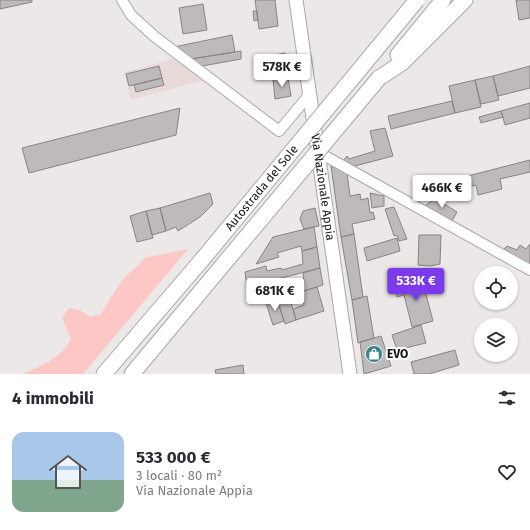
<!DOCTYPE html>
<html lang="it">
<meta charset="utf-8">
<style>
body{margin:0;font-family:"Fira Sans",sans-serif;background:#f7f7f7;color:#2b2b33;height:100vh;display:flex;flex-direction:column;font-size:15px;white-space:nowrap}
*{box-sizing:border-box;margin:0}
p{font-size:13px;color:#7c7c81}
.icon{flex:none;width:22px;height:22px;fill:none;stroke:currentColor;stroke-width:2;stroke-linecap:round;stroke-linejoin:round}
.map{position:relative;height:374px;overflow:hidden}
.details{display:flex;flex-direction:column;background:#fff;flex:1}
.details>*{flex:none}
.tools{position:absolute;left:474px;top:266px;display:grid;gap:8px}
.tools a{display:grid;place-items:center;width:44px;height:44px;border-radius:50%;background:#fff;box-shadow:0 1px 3px #0004;font-size:20px}
.price{position:absolute;translate:-50% -34px;padding:0 9px;border-radius:4px;background:#fff;color:#222;font-size:13px;line-height:26px;filter:drop-shadow(0 1px 2px #0008)}
.price::after{content:'';position:absolute;left:50%;top:24px;width:12px;height:9px;margin-left:-6px;background:inherit;clip-path:polygon(0 0,100% 0,50% 100%)}
.price.on{background:#7c3aed;color:#fff}
ul{padding:0;list-style:none}
li{display:flex;align-items:center;gap:12px;height:100px;padding:0 12px}
li span{display:grid;place-items:center;flex:none;width:112px;height:80px;border-radius:12px;color:#555}
li>.icon{margin-inline-start:auto}
span .icon{width:48px;height:48px;fill:#fffc;stroke-width:1}
li b{font-size:17px}
h2{display:flex;justify-content:space-between;align-items:center;height:48px;padding:0 12px;font-size:17px}
.map>svg:first-child{display:block}
</style>
<div class="map">
<svg width="530" height="374" viewBox="0 0 530 374">
<rect width="100%" height="100%" fill="#ede8e8"/>
<path fill="#e8dad9" d="M177,58L205,80L131,100L124,72Z"/>
<path fill="#fdc7c5" d="M188,249L83,374H24C42,365 62,358 71,339L62,318L69,308L80,310L90,317L101,314C109,302 116,287 126,276C133,269 138,267 144,258Z"/>
<path fill="#bebab9" stroke="#888484" d="M0,0H32V2L0,9Z
M255,0H275L278,26L259,29Z
M516,0H530V18L519,20Z
M203,4L207,30L183,34L179,8Z
M253,11H257L258,20L254,21Z
M232,35L235,52L191,59L174,47Z
M241,51V59L202,66L191,59Z
M285,53L288,78L273,80L269,56Z
M159,66L162,78L129,86L126,74Z
M530,66V88L498,96L493,76Z
M493,76L499,100L481,104L475,80Z
M162,78L164,85L136,92L134,85Z
M288,78L291,96L275,99L273,80Z
M475,80L481,107L455,113L449,86Z
M452,101L455,113L391,129L388,116Z
M530,103V118L505,125L501,111Z
M180,108L176,135L29,173L22,148Z
M501,111L503,117L481,123L479,117Z
M385,128L393,156L351,167L343,161L347,156L349,159L375,151L370,131Z
M530,160V172L500,179L502,189L478,195L476,185L416,201L413,190Z
M331,166L347,173L350,196L360,194L361,200L368,198L370,213L373,212L375,219L352,224L354,234L341,237Z
M210,193L213,204L200,217L178,231L176,227L166,231L160,208Z
M370,193L384,196V206L372,208Z
M435,198L457,212L452,221L425,206Z
M394,207L407,239L399,241L397,235L394,236L385,209Z
M160,208L166,231L152,235L146,211Z
M315,208L319,226L304,229L300,219L303,211Z
M146,211L153,238L137,242L130,216Z
M314,227L317,247L302,251L301,246L277,253L279,257L256,264L273,237Z
M354,234L363,297L352,300L341,237Z
M419,235H441L440,264L430,266L418,265Z
M397,238L400,251L367,261L364,248Z
M530,244V265L503,250L507,246L517,250L520,245L526,249Z
M317,247L320,268L247,287L245,272L266,266L267,271L281,268L282,270L303,264L302,251Z
M320,268L323,285L271,301L266,282L283,278L286,288L304,282L303,273Z
M422,279L433,321L412,327L404,295L397,297L395,286Z
M317,287L324,311L296,320L293,309L304,305L301,292Z
M289,296L296,320L285,324L277,299Z
M367,296L374,338L358,343L352,300Z
M277,299L284,321L273,325L266,303Z
M421,325L426,343L397,350L392,335Z
M381,336L391,366L364,374L360,342Z
M455,350L459,365L429,374H414L411,362Z
M243,365L244,374H216L215,370Z"/>
<g fill="none" stroke-linecap="round" stroke-linejoin="round">
<g stroke="#aba7a6" stroke-width="12">
<path id="minor" d="M122,0L131,15L154,36L279,131L310,94
M318,152L530,270"/>
</g>
<g stroke="#aba7a6" stroke-width="15">
<g id="major">
<path id="s1" d="M296,0L350,374"/>
</g>
</g>
<g stroke="#aba7a6" stroke-width="17">
<path id="highway" d="M398,55L443,0
M379,78L402,63L465,0
M104,374L201,261
M132,374L217,272"/>
</g>
<use href="#minor" stroke="#fff" stroke-width="10"/>
<use href="#major" stroke="#fff" stroke-width="13"/>
<use href="#highway" stroke="#fff" stroke-width="15"/>
<g stroke="#aba7a6" stroke-width="17" stroke-linecap="butt">
<g id="highway-bridge">
<path id="s2" d="M201,261L417,0"/>
<path d="M217,272L379,78"/>
</g>
</g>
<use href="#highway-bridge" stroke="#fff" stroke-width="15"/>
</g>
<defs>
<g id="shop-disc" transform="scale(0.9)"><circle r="9.5" fill="#3a8287" stroke="#fff"/><path d="M-5-2.5h2.3a2.7 3.5 0 0 1 5.4 0H5L5.5 6h-11ZM-1.5-2.5h3a1.5 2.3 0 0 0-3 0Z" fill="#fff"/></g>
</defs>
<g fill-rule="evenodd">
<use href="#shop-disc" x="374" y="354"/>
</g>
<g text-anchor="middle" dominant-baseline="central" stroke-width="4" stroke-linejoin="round" paint-order="stroke">
<g font-size="12" fill="#181616" stroke="#fff">
<text stroke="none"><textPath href="#s1" startOffset="189">Via Nazionale Appia</textPath></text>
<text stroke="none"><textPath href="#s2" startOffset="95">Autostrada del Sole</textPath></text>
</g>
<g font-size="12" font-weight="bold" fill="#181616" stroke="#fff" text-anchor="start">
<text x="387" y="354">EVO</text>
</g>
</g>
</svg>
<div class="tools">
<a><svg class="icon" aria-label="locate" viewBox="0 0 24 24"><circle cx="12" cy="12" r="6"/><path d="M12 2v4M12 18v4M2 12h4M18 12h4"/></svg></a>
<a><svg class="icon" aria-label="layers" viewBox="0 0 24 24"><path d="M12 4l9 5-9 5-9-5zM3 14l9 5 9-5"/></svg></a>
</div>
<b class="price" style="left:282px;top:88px">578K €</b>
<b class="price" style="left:442px;top:209px">466K €</b>
<b class="price on" style="left:416px;top:302px">533K €</b>
<b class="price" style="left:275px;top:312px">681K €</b>
</div>
<section class="details">
<h2>4 immobili<svg class="icon" aria-label="filters" viewBox="0 0 24 24"><path d="M4 7h16M4 17h16"/><circle cx="9" cy="7" r="2"/><circle cx="15" cy="17" r="2"/></svg></h2>
<ul>
<li><span style="background:linear-gradient(#a9c7e8 60%,#7fa58c 0)"><svg class="icon" aria-label="home" viewBox="0 0 24 24"><path d="M3 11l9-7 9 7M6 9v11h12V9"/></svg></span><div><b>533 000 €</b><p>3 locali · 80 m²</p><p>Via Nazionale Appia</p></div><svg class="icon" aria-label="heart" viewBox="0 0 24 24"><path d="M12 20l-8-8c-3-5 5-10 8-4 3-6 11-1 8 4z"/></svg></li>
</ul>
</section>
